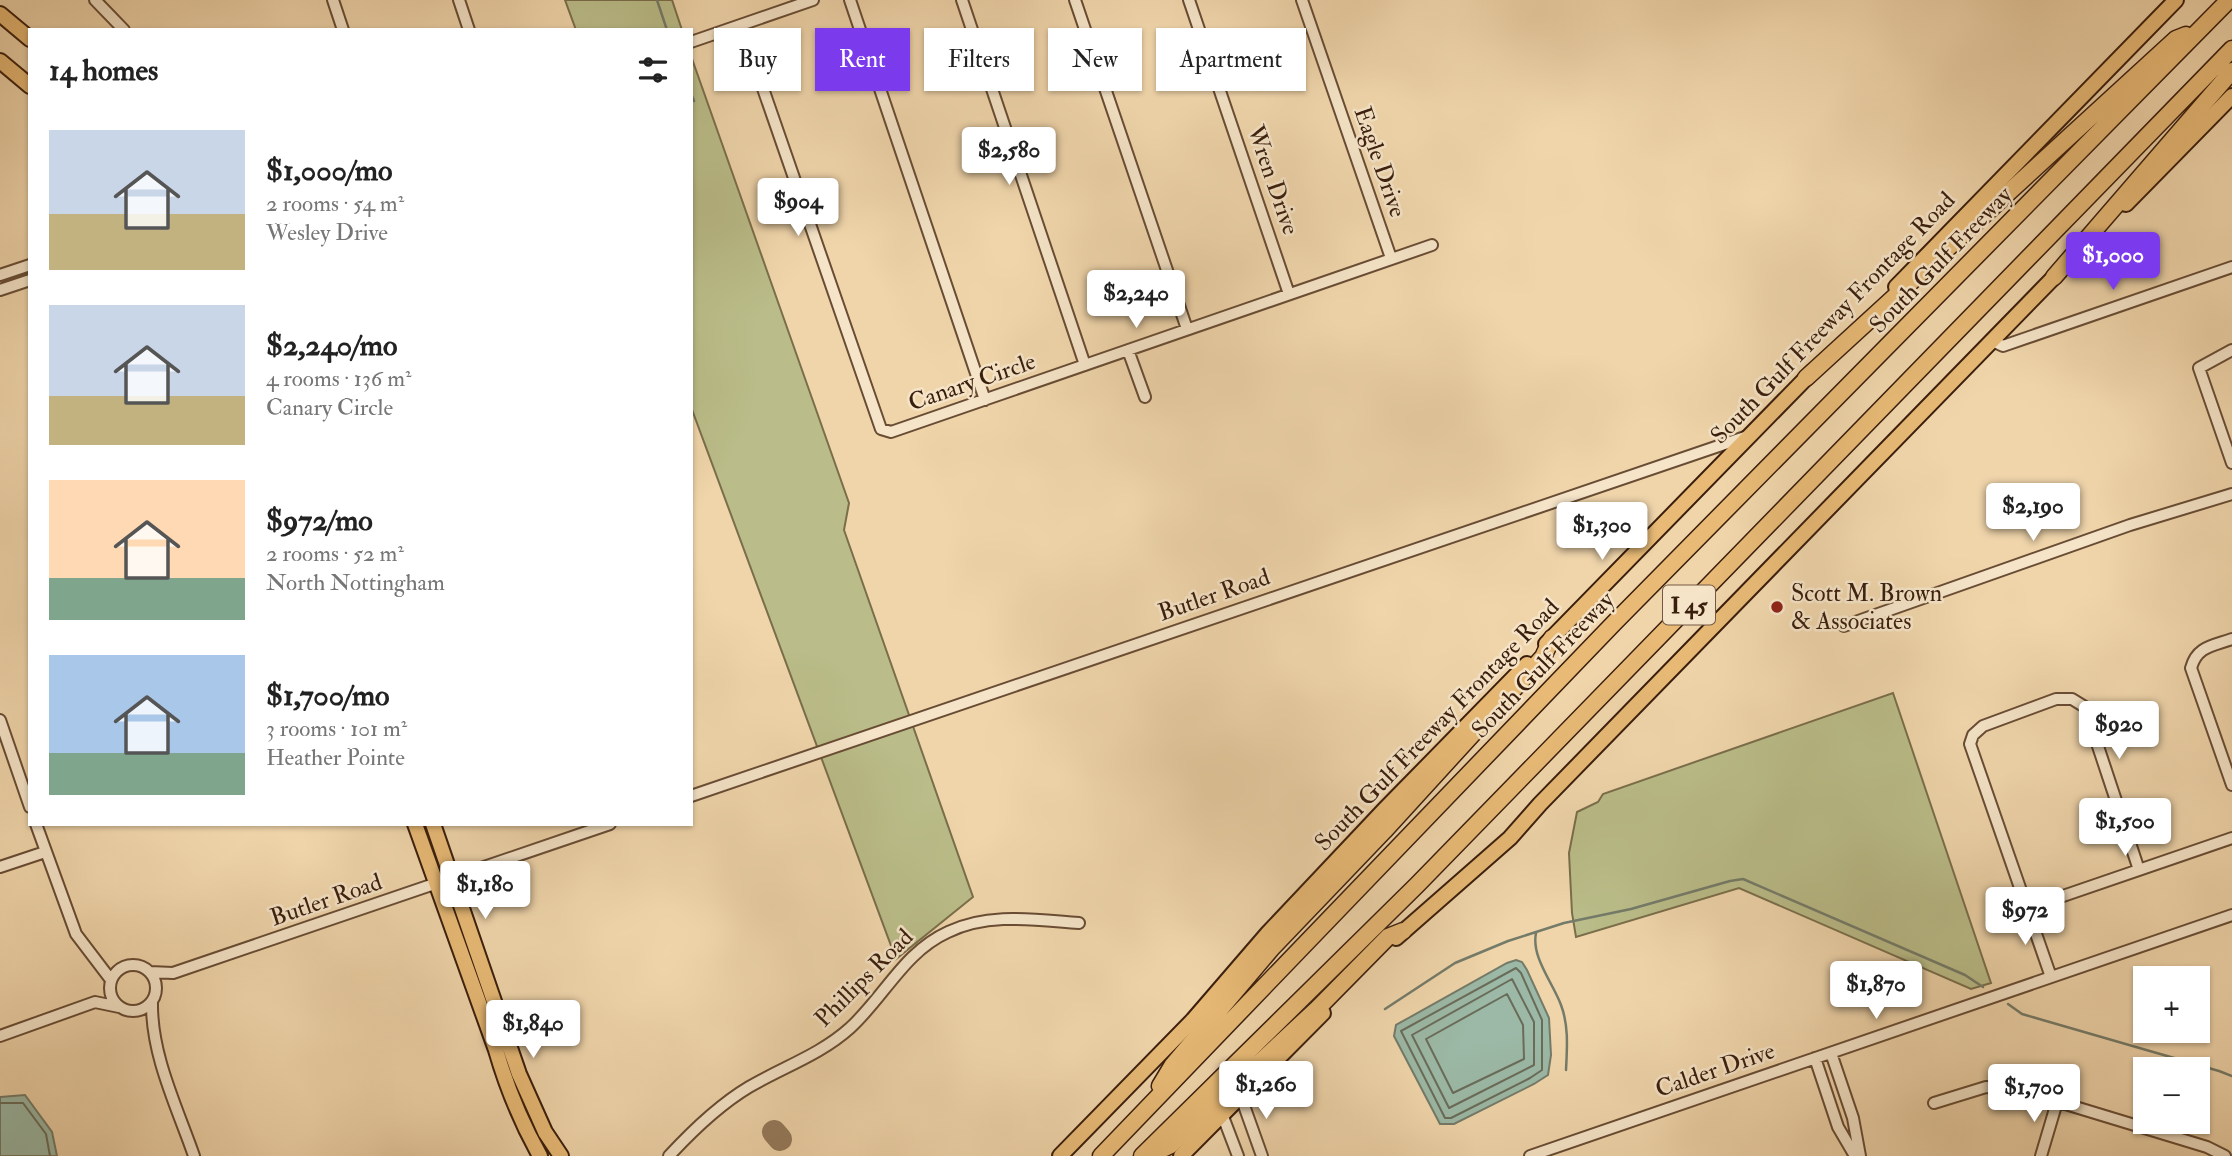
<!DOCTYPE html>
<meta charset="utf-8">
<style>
body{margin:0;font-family:"IM FELL Double Pica",serif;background:#f2f2f2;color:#222;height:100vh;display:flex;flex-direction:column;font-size:26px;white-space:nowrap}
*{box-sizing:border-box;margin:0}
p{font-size:23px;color:#767676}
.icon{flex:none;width:38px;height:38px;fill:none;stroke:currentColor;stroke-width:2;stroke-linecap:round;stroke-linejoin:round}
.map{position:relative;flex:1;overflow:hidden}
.drawer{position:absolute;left:28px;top:28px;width:665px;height:798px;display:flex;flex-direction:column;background:#fff;border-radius:0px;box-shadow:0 2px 5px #0004}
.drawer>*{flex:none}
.banner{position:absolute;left:714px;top:28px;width:665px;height:63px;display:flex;gap:14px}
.controls{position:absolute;left:2133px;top:966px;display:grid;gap:14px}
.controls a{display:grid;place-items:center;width:77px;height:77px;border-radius:0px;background:#fff;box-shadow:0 2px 5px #0004;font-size:35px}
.price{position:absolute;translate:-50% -60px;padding:0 16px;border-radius:7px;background:#fff;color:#222;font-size:23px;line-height:46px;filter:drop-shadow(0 2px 4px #0008)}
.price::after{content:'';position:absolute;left:50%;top:42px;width:21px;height:16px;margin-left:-10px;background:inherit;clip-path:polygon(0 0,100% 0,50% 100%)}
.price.on{background:#7c3aed;color:#fff}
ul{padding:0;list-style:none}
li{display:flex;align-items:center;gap:21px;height:175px;padding:0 21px}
li span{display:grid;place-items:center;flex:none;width:196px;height:140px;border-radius:0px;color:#555}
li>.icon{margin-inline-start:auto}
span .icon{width:84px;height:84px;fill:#fffc;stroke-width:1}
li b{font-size:30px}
h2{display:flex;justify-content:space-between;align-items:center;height:84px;padding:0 21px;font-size:30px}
.pill{padding:0 24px;border-radius:0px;background:#fff;box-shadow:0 2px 5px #0004;font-size:24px;line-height:63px}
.pill.on{background:#7c3aed;color:#fff}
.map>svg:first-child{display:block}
</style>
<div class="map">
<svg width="2232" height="1156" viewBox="0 0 2232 1156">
<rect width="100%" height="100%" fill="#f0d5ab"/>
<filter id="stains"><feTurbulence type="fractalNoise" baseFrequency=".00286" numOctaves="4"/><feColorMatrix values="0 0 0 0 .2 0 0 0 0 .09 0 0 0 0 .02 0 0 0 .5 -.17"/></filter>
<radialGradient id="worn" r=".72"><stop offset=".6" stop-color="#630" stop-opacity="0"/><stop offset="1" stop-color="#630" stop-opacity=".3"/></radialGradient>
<path fill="#babd89" stroke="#7a6e4b" stroke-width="2" d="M565,0H672L682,30H576Z
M691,56L849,503L844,530L973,897L896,959L691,407Z
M1893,693L1991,983L1971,989L1739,888L1576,937L1572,913L1569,853L1577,812L1598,802L1603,794Z"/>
<path fill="#9bb9a6" stroke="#747b69" stroke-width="2" d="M1516,960L1522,962L1527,970L1549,1018L1551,1055L1548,1075L1534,1084L1454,1124H1440L1394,1036L1396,1025L1507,963Z
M25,1095L52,1132L57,1156H0V1097Z"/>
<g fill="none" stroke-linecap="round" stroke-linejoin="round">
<path stroke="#6a6c5a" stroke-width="2" d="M1516,968L1521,973L1542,1020V1070L1530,1078L1451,1118H1445L1401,1031Z
M1512,979L1534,1022V1065L1449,1108L1412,1035Z
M1507,994L1523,1025L1524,1059L1453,1093L1426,1039Z
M0,1103H23L46,1134L50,1156"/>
<path stroke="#747b69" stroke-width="2.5" d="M657,0L667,30
M691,94L694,101
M1536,933C1531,957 1553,983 1561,1005C1569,1026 1567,1049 1566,1070
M2008,1004L2022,1014L2219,1071L2232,1076
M1385,1009L1455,963L1508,941L1564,923L1631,909L1730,881L1743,879L1965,975L1983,987"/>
<path stroke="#957a5c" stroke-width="24" d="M774,1132L780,1139"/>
<g stroke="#684c34" stroke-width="14">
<path id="minor" d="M95,0L124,30
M333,0L343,30
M459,0L469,30
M850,0L985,400
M962,0L1085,365
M1075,0L1187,329
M1189,0L1289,294
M1302,0L1391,258
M741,25L881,429L891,432L1432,245
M691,42L813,0
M0,275L30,265
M0,290L30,280
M1992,341L2003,346L2232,267
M1128,350L1145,397
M2232,350L2199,368L2232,463
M1844,626L2130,525L2232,494
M2232,639C2213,646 2197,646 2191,668L2232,785
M0,720L30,807
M691,796L1748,436
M36,824L76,934L111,980
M0,867L45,852
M2028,908L2232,838
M110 988a23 23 0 1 1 46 0a23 23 0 1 1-46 0Z
M150,972L173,973L610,824
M2051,977L1970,744L1973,735L1983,726L2056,699H2072L2085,707L2139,870
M152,1002C151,1055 177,1107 194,1156
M0,1036L95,1002L119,1007
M1831,1053L1853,1118L1860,1156
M1815,1058L1838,1127L1855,1156
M1241,1097L1262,1156
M1934,1103L1986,1087L2016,1089L2207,1147L2225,1156
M1222,1114L1238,1156
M669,1156C693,1130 719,1105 749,1087C783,1067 820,1055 850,1028C885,996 904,952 948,932C989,912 1036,920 1079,923
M1530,1156L2232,915
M2041,1156L2057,1102"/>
</g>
<g stroke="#3a1e0d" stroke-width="18">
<path id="major" d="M0,14L30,39
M0,61L30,86
M2126,204L2232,96
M1896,287L2176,0
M1546,644L1813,371
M415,824L496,1050C507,1088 521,1122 540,1156
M433,824L519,1074L545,1132L561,1156
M1396,938L1510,838L1540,804L2060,271
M1060,1156L1193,1020L1268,933L1385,809L1527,664
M1181,1156L1323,1013"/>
</g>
<g stroke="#3a1e0d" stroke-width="19">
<path id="highway" d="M2054,277L2232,71
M1806,378L2176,39L2186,35
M1160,1086L1172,1066L1271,949L1384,831L1543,657L1552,638
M1101,1156L1615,622L2229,0
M1142,1156L1417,885L2232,49
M1148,1156L1171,1145L1318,1008L1388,937L1403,931"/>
</g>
<use href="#minor" stroke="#f5e4c8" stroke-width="10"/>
<use href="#major" stroke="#e8ba76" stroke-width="14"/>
<use href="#highway" stroke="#e8ba76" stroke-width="16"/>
</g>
<circle fill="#8f2418" stroke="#f5e4c8" stroke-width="2.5" cx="1777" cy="607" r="7"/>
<g text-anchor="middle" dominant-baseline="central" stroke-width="5" stroke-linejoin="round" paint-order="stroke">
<rect fill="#f5e4c8" stroke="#725945" stroke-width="2" x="1663" y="585.5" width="52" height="39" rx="5"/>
<g font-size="23" font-weight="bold" fill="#3a1e0d">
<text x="1689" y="605">I 45</text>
</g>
<g font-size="24" fill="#3a1e0d" stroke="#f5e4c8">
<text transform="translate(1380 162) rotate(71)">Eagle Drive</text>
<text transform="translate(1273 180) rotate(71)">Wren Drive</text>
<text transform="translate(1941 260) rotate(-46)">South Gulf Freeway</text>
<text transform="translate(1833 318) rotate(-46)">South Gulf Freeway Frontage Road</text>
<text transform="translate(972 382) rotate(-19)">Canary Circle</text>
<text transform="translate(1214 595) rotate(-19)">Butler Road</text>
<text transform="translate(1543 665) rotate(-46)">South Gulf Freeway</text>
<text transform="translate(1437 725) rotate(-46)">South Gulf Freeway Frontage Road</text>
<text transform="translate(326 900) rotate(-19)">Butler Road</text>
<text transform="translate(864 978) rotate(-45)">Phillips Road</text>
<text transform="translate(1715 1070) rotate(-19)">Calder Drive</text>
</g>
<g font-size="24" fill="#3a1e0d" stroke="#f5e4c8" text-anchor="start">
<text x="1791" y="593">Scott M. Brown<tspan x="1791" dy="28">&amp; Associates</tspan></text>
</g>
</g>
<rect width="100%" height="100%" filter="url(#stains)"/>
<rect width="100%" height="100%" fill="url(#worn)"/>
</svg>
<div class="controls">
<a>+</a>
<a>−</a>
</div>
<b class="price" style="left:1009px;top:187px">$2,580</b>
<b class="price" style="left:798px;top:238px">$904</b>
<b class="price on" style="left:2113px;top:292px">$1,000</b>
<b class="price" style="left:1136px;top:330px">$2,240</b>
<b class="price" style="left:2033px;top:543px">$2,190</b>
<b class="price" style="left:1602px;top:562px">$1,300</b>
<b class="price" style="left:2119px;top:761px">$920</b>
<b class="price" style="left:2125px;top:858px">$1,500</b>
<b class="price" style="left:485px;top:921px">$1,180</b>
<b class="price" style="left:2025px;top:947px">$972</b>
<b class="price" style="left:1876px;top:1021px">$1,870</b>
<b class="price" style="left:533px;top:1060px">$1,840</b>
<b class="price" style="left:1266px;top:1121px">$1,260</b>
<b class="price" style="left:2034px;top:1124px">$1,700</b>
<div class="banner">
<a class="pill">Buy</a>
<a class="pill on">Rent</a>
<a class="pill">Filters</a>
<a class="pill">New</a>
<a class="pill">Apartment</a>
</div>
<section class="drawer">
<h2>14 homes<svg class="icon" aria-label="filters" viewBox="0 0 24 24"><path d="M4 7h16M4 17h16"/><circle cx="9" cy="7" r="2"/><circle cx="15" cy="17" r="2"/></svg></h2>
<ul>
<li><span style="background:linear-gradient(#c9d6e8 60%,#c2b280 0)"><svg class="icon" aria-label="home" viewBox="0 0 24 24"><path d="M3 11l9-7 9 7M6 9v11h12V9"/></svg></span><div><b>$1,000/mo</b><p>2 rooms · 54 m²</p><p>Wesley Drive</p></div></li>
<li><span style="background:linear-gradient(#c9d6e8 65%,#c2b280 0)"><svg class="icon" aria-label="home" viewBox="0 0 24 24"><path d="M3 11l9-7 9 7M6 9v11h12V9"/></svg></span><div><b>$2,240/mo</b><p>4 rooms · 136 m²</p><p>Canary Circle</p></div></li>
<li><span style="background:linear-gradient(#ffd9b3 70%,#7fa58c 0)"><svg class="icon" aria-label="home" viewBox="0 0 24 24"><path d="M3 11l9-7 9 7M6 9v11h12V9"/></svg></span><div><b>$972/mo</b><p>2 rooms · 52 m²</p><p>North Nottingham</p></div></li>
<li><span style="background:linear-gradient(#a9c7e8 70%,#7fa58c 0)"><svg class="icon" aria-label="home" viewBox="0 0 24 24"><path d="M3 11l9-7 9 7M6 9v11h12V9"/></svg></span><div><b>$1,700/mo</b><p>3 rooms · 101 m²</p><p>Heather Pointe</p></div></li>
</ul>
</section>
</div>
